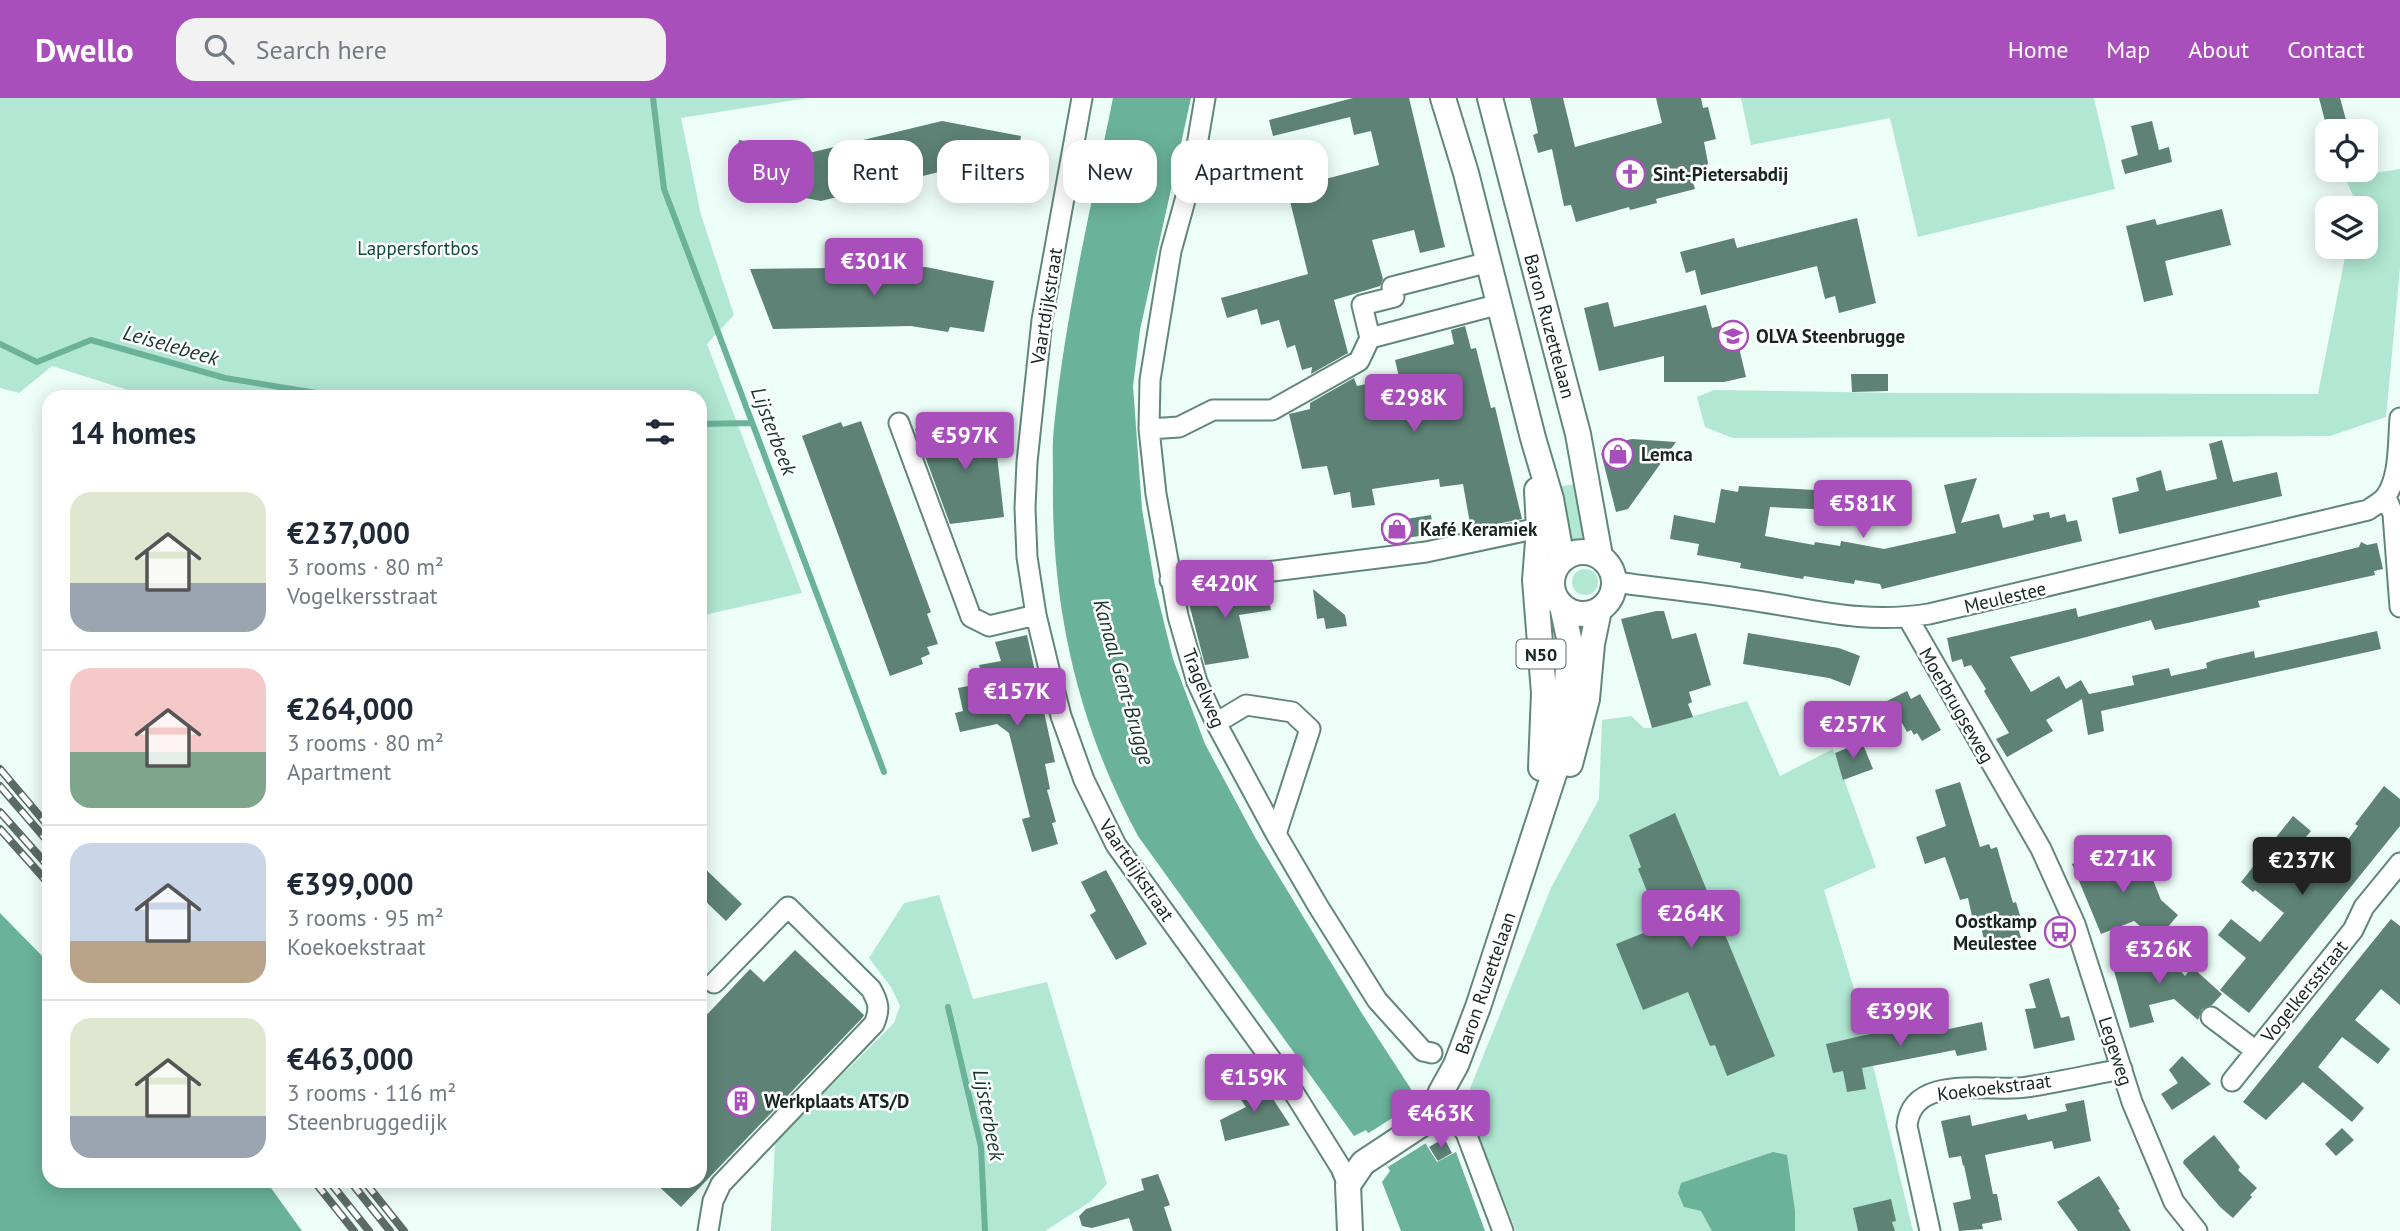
<!DOCTYPE html>
<meta charset="utf-8">
<style>
body{margin:0;font-family:"PT Sans",sans-serif;background:#f2f2f3;color:#1f2937;height:100vh;display:flex;flex-direction:column;font-size:26px;white-space:nowrap}
*{box-sizing:border-box;margin:0}
p{font-size:23px;color:#747a83}
.icon{flex:none;width:38px;height:38px;fill:none;stroke:currentColor;stroke-width:2;stroke-linecap:round;stroke-linejoin:round}
.map{position:relative;flex:1;overflow:hidden}
.sheet{position:absolute;left:42px;top:292px;width:665px;height:798px;display:flex;flex-direction:column;background:#fff;border-radius:21px;box-shadow:0 4px 18px #0003}
.sheet>*{flex:none}
.banner{position:absolute;left:728px;top:42px;width:665px;height:63px;display:flex;gap:14px}
.buttons{position:absolute;left:2315px;top:21px;display:grid;gap:14px}
.buttons a{display:grid;place-items:center;width:63px;height:63px;border-radius:14px;background:#fff;box-shadow:0 4px 18px #0003;font-size:35px}
.price{position:absolute;translate:-50% -60px;padding:0 16px;border-radius:7px;background:#a94fbb;color:#fff;font-size:23px;line-height:46px;filter:drop-shadow(0 2px 4px #0008)}
.price::after{content:'';position:absolute;left:50%;top:42px;width:21px;height:16px;margin-left:-10px;background:inherit;clip-path:polygon(0 0,100% 0,50% 100%)}
.price.selected{background:#222;color:#fff}
ul{padding:0;list-style:none}
li{display:flex;align-items:center;gap:21px;height:175px;padding:0 28px}
li+li{border-top:2px solid #e0e1e3}
li span{display:grid;place-items:center;flex:none;width:196px;height:140px;border-radius:21px;color:#555}
li>.icon{margin-inline-start:auto}
span .icon{width:84px;height:84px;fill:#fffc;stroke-width:1}
li b{font-size:30px}
h2{display:flex;justify-content:space-between;align-items:center;height:84px;padding:0 28px;font-size:30px}
.tag{padding:0 24px;border-radius:21px;background:#fff;box-shadow:0 4px 18px #0003;font-size:24px;line-height:63px}
.tag.selected{background:#a94fbb;color:#fff}
header{display:flex;align-items:center;gap:42px;box-sizing:border-box;height:98px;padding:0 35px;background:#a94fbb;color:#fff}
header strong{font-size:33px}
nav{display:flex;gap:38px;margin-inline-start:auto;font-size:24px}
.search{width:490px;height:63px;background:#f2f2f3;display:flex;align-items:center;gap:18px;box-sizing:border-box;padding:0 24px;border-radius:21px;color:#747a83;font-size:26px}
.map>svg:first-child{display:block}
</style>
<header>
<strong>Dwello</strong>
<div class="search"><svg class="icon" aria-label="search" viewBox="0 0 24 24"><circle cx="10" cy="10" r="6"/><path d="M15 15l6 6"/></svg>Search here</div>
<nav><a>Home</a><a>Map</a><a>About</a><a>Contact</a></nav>
</header>
<div class="map">
<svg width="2400" height="1133" viewBox="0 0 2400 1133">
<rect width="100%" height="100%" fill="#edfdf7"/>
<path fill="#b1e7d3" d="M0,0H807L681,20L701,117L734,217L707,246L802,495L700,518V299H150L52,268L19,295L0,290Z
M1741,0H2094L2115,91L1918,139L1890,20L1751,47Z
M2400,71V170L2386,319L2330,338L1733,340L1705,329L1697,299L1714,292L1896,295L2318,296L2347,149H2366V110H2355L2356,104L2345,80Z
M1579,386L1589,442H1577L1566,446L1554,389Z
M1572 484a13 13 0 1 1 26 0a13 13 0 1 1-26 0Z
M1747,603L1780,678L1833,651L1876,769L1824,792L1857,901L1913,1133H1516L1465,1003L1551,790L1599,701L1602,622L1631,618L1644,630H1651Z
M939,797L973,901L1047,884L1107,1086L1090,1104L1045,1133H771L775,1044L894,925L900,908L891,889L869,860L904,805Z"/>
<path fill="#6bb29a" d="M1113,0H1191L1140,232L1133,288L1142,411L1155,488L1173,561L1205,646L1256,741L1361,914L1411,991L1407,1008L1404,1011L1437,1064L1456,1054L1485,1133H1401L1382,1084L1390,1073L1368,1035L1366,1032L1354,1038L1138,738C1078,627 1051,508 1053,382C1053,364 1052,346 1054,329C1065,218 1091,109 1113,0Z
M0,815L49,865V1083H266L302,1133H0Z
M1773,1054L1787,1057L1795,1113V1133H1712L1701,1113L1684,1109L1678,1095L1681,1085Z"/>
<path fill="#edfdf7" d="M1405,1012L1426,1045L1388,1069L1367,1036Z"/>
<g fill="none" stroke-linecap="round" stroke-linejoin="round">
<path stroke="#6bb29a" stroke-width="6" d="M653,0L664,91L884,674
M0,246L37,264L91,242L225,280L341,299
M700,326L751,325
M948,909L981,1049L985,1133"/>
</g>
<path fill="#5e8376" d="M1353,0H1409L1445,149L1420,155L1414,132L1372,142L1383,181L1380,188L1334,202L1348,255L1311,276L1312,269L1302,272L1295,247L1287,250L1279,222L1261,227L1257,211L1227,220L1221,200L1308,176L1287,91L1379,67L1371,33L1354,37L1350,19L1273,38L1269,22Z
M1530,0H1563L1575,49L1662,25L1656,0H1701L1703,10L1708,9L1716,41L1704,44L1708,65L1703,75L1691,78L1695,91L1656,101L1657,105L1630,112L1629,109L1576,124L1571,107L1564,108L1552,51L1538,55L1533,37L1538,35Z
M2319,0H2340L2346,22L2326,27Z
M942,23L1021,38L1012,86L943,73L821,103L731,86L739,42L809,55Z
M2152,23L2159,52L2169,49L2172,64L2125,76L2121,62L2138,57L2131,28Z
M2222,111L2231,147L2165,163L2173,197L2144,204L2126,128L2155,121L2157,127Z
M1857,120L1876,205L1839,215L1835,198L1825,201L1817,168L1701,197L1695,172L1686,175L1680,154L1734,140L1737,150Z
M926,169L994,183L984,234L950,229L948,234L911,228L773,231L750,171Z
M1608,204L1614,229L1706,207L1712,230L1733,224L1746,279L1724,284H1664V258L1599,273L1584,210Z
M1465,228L1471,251L1476,250L1491,310L1495,309L1522,421L1471,431L1463,386L1440,389L1439,381L1372,391L1375,407L1352,410L1350,394L1334,397L1327,368L1302,371L1289,316L1310,311V305L1354,280L1357,288L1399,279L1395,262L1454,246L1451,232Z
M1851,276H1888V293L1852,294Z
M861,323L931,514L927,516L938,546L927,549L930,556L921,560L923,566L890,578L802,338L841,324L843,329Z
M915,331H994L1004,419L950,426Z
M1632,341L1676,344L1628,411L1616,414L1601,355L1607,353L1605,347Z
M2222,342L2233,384L2277,374L2282,398L2119,436L2112,400L2139,393L2136,380L2161,372L2166,393L2217,381L2209,346Z
M1977,380L1961,425L1999,416L2003,430L2034,422L2033,417L2049,414L2050,420L2065,416L2067,424L2077,422L2082,443L1882,491L1880,486L1855,482L1854,486L1804,478L1803,481L1740,470L1741,465L1697,457L1699,446L1670,441L1674,417L1715,425L1721,391L1738,394L1739,388L1834,393L1833,412L1770,409L1765,438L1814,447L1815,444L1840,448L1841,443L1884,451L1956,435L1944,387Z
M1431,417L1434,436L1384,443L1381,425Z
M2361,444L2367,447L2377,445L2383,471L2374,473L2375,477L2258,503L2260,509L2192,524L2155,532L2151,522L2010,559L2031,594L2059,578L2066,591L2081,582L2089,596L2134,587L2132,578L2169,570L2171,578L2207,570L2206,565L2214,562L2254,553L2255,560L2377,533L2381,551L2101,613L2104,633L2088,637L2082,601L2046,622L2053,633L2007,659L1996,641L2009,635L1984,593L1986,591L1971,567L1964,569L1962,561L1952,564L1947,540L2076,510L2078,519L2359,449Z
M1267,486L1271,512L1239,517L1249,560L1205,567L1186,494Z
M1313,491L1345,517L1347,528L1326,531L1324,520L1317,521Z
M1656,513H1664L1672,541L1696,535L1711,587L1689,594L1692,604L1688,606L1693,619L1652,630L1621,521Z
M1748,535L1839,550L1860,558L1850,588L1829,580L1743,566Z
M1027,537L1055,664L1045,666L1050,691L1047,692L1056,724L1052,725L1058,746L1032,754L1022,721L1030,719L1009,635L997,626L960,634L955,615L963,613L958,590L984,585L979,567L1001,563L995,544Z
M1907,593L1911,601L1920,596L1941,632L1922,643L1917,635L1914,637L1911,632L1907,634L1901,623L1894,626L1883,605Z
M1862,644L1873,671L1843,682L1835,655Z
M1960,684L1980,749L1989,746L1991,751L1997,749L2013,805L2016,804L2022,824L2017,826L2022,843L1995,851L1987,852L1980,826L1976,817L1972,818L1968,800L1960,802L1945,759L1925,766L1916,739L1946,728L1935,692Z
M2384,688L2400,701V728L2249,915L2220,892L2246,860L2218,837L2231,821L2260,844L2284,815L2255,792L2253,794L2241,784L2293,718L2311,733L2285,764L2309,783L2315,776L2320,780L2358,728L2355,726Z
M1675,715L1775,958L1727,978L1715,947L1710,948L1688,894L1643,912L1616,846L1661,828L1638,771L1641,769L1629,737Z
M2116,755L2121,769L2144,759L2161,802L2178,817L2157,842L2134,823L2101,836L2072,766Z
M700,766L742,806L726,823L700,798Z
M1106,772L1147,846L1116,862L1090,817L1096,813L1081,784Z
M2391,821L2400,828V907L2381,891L2355,922L2390,951L2378,966L2342,939L2318,969L2364,1010L2352,1024L2303,984L2266,1022L2243,1004Z
M2162,848L2164,855L2185,878L2192,869L2222,896L2212,907L2202,911L2198,922L2174,901L2149,907L2154,924L2130,930L2111,862Z
M795,852L864,917L863,919L681,1109L653,1083H700V924L750,871L764,884Z
M2049,880L2061,920L2069,918L2075,942L2034,951L2025,911L2036,910L2029,886Z
M1927,923L1930,935L1982,924L1987,952L1957,958L1955,952L1862,970L1866,991L1847,994L1843,973L1833,975L1826,946Z
M2182,958L2211,986L2172,1012L2161,996L2178,985L2169,972Z
M1260,981L1290,1027L1225,1043L1220,1022L1246,1009L1237,996Z
M2084,1002L2091,1043L2054,1051L2052,1043L1985,1057L1993,1096H1997L2002,1122L1982,1126L1983,1131L1959,1133L1953,1105L1971,1101L1964,1067L1963,1068L1961,1058L1949,1060L1941,1023L1970,1017L1972,1028L2026,1016L2028,1022L2067,1013L2065,1006Z
M2342,1030L2354,1042L2336,1058L2325,1046Z
M2214,1037L2240,1069L2238,1072L2257,1090L2250,1097L2252,1099L2233,1120L2220,1109L2183,1065L2184,1062Z
M1444,1040L1452,1055L1438,1063L1429,1049Z
M1158,1076L1170,1107L1164,1109L1172,1133H1133L1129,1120L1092,1130L1082,1128L1079,1118L1086,1111L1144,1092L1141,1081Z
M2099,1078L2120,1111L2118,1112L2131,1133H2078L2057,1104Z
M1891,1101L1896,1123L1892,1124L1895,1133H1858L1853,1110Z"/>
<g fill="none" stroke-linecap="round" stroke-linejoin="round">
<g stroke="#62877a" stroke-width="23">
<path id="minor" d="M1082,0L1042,222L1027,364L1025,410L1027,459L1036,517L1050,575L1061,618L1084,682L1116,747L1286,982L1341,1070L1348,1087
M1205,0L1192,77L1171,153L1150,282L1149,331L1156,396L1178,518L1197,584L1216,625L1276,736L1318,808L1377,902L1423,953L1432,955
M1370,240L1500,206
M899,325L971,519L989,528L1036,517
M1149,331L1179,329L1213,312H1272L1359,263L1370,240L1362,207L1394,199L1392,189L1489,164
M2386,399L2393,416L2400,509
M1170,482L1266,474L1426,454L1529,432
M1615,484C1657,490 1700,494 1743,501C1810,510 1860,527 1929,516L2368,412C2373,408 2382,404 2386,398C2400,378 2398,344 2400,320
M1908,520L2041,751L2075,826L2132,1004L2174,1104L2197,1133
M1216,625L1246,607L1292,614L1310,631L1276,736
M2211,919L2256,953
M2232,983L2353,832L2364,809L2400,765
M1443,991L1454,1018L1466,1035L1503,1133
M708,1133L713,1103L721,1086L874,926C880,912 879,905 871,891L788,809L714,885
M1930,1133L1907,1028C1912,974 1991,995 2027,989C2058,984 2090,977 2122,971"/>
</g>
<g stroke="#62877a" stroke-width="28">
<path id="major" d="M1443,0L1466,75L1533,340L1551,401L1562,462
M1490,0L1578,336L1600,458
M1537,392L1539,431L1535,482L1544,595L1541,670
M1552 485a31 31 0 1 1 62 0a31 31 0 1 1-62 0Z
M1570,666L1587,601L1592,546L1599,512
M1350,1133L1348,1087L1363,1065L1431,1020L1441,994L1456,967L1478,909L1555,673L1566,597L1570,545L1562,508"/>
</g>
<use href="#minor" stroke="#fff" stroke-width="19"/>
<use href="#major" stroke="#fff" stroke-width="24"/>
<g stroke="#5c6b66" stroke-width="8">
<path id="rail" d="M0,671L49,729
M0,688L49,745
M0,714L49,769
M0,731L49,786
M314,1083L354,1133
M329,1083L369,1133
M350,1083L390,1133
M364,1083L404,1133"/>
</g>
<use href="#rail" stroke="#fff" stroke-width="5" stroke-dasharray="16" stroke-linecap="butt"/>
</g>
<defs>
<g id="church-ring" transform="scale(1.575)"><circle r="9.5" fill="#fff" stroke="#a94fbb" stroke-width="1.5"/><path d="M-1.2-6h2.4v3.5h3.3v2.4h-3.3V6h-2.4V-.1h-3.3v-2.4h3.3Z" fill="#a94fbb"/></g>
<g id="school-ring" transform="scale(1.575)"><circle r="9.5" fill="#fff" stroke="#a94fbb" stroke-width="1.5"/><path d="M0-5L7-2L0 1L-7-2ZM-4 1L0 2.5L4 1V4Q0 6-4 4Z" fill="#a94fbb"/></g>
<g id="shop-ring" transform="scale(1.575)"><circle r="9.5" fill="#fff" stroke="#a94fbb" stroke-width="1.5"/><path d="M-5-2.5h2.3a2.7 3.5 0 0 1 5.4 0H5L5.5 6h-11ZM-1.5-2.5h3a1.5 2.3 0 0 0-3 0Z" fill="#a94fbb"/></g>
<g id="bus-ring" transform="scale(1.575)"><circle r="9.5" fill="#fff" stroke="#a94fbb" stroke-width="1.5"/><path d="M-5-6H5V4H4V6H2V4H-2V6H-4V4H-5ZM-3.5-4V0h7V-4ZM-3.5 1.2v1.5H-2V1.2ZM2 1.2v1.5H3.5V1.2Z" fill="#a94fbb"/></g>
<g id="building-ring" transform="scale(1.575)"><circle r="9.5" fill="#fff" stroke="#a94fbb" stroke-width="1.5"/><path d="M-4-6H4V6H1V3H-1V6H-4ZM-2.5-4.3h1.7v1.8h-1.7ZM.8-4.3h1.7v1.8H.8ZM-2.5-1h1.7V.8h-1.7ZM.8-1h1.7V.8H.8Z" fill="#a94fbb"/></g>
</defs>
<g fill-rule="evenodd">
<use href="#church-ring" x="1630" y="76"/>
<use href="#school-ring" x="1733" y="238"/>
<use href="#shop-ring" x="1618" y="356"/>
<use href="#shop-ring" x="1397" y="431"/>
<use href="#bus-ring" x="2060" y="834"/>
<use href="#building-ring" x="741" y="1003"/>
</g>
<g text-anchor="middle" dominant-baseline="central" stroke-width="5" stroke-linejoin="round" paint-order="stroke">
<rect fill="#fff" stroke="#5d6764" stroke-width="2" x="1516.5" y="541.5" width="49" height="29" rx="5"/>
<g font-size="18" font-weight="bold" fill="#172621">
<text x="1541" y="556">N50</text>
</g>
<g font-size="19" font-weight="bold" fill="#172621" stroke="#fff" text-anchor="start">
<text x="1653" y="76">Sint-Pietersabdij</text>
<text x="1756" y="238">OLVA Steenbrugge</text>
<text x="1641" y="356">Lemca</text>
<text x="1420" y="431">Kafé Keramiek</text>
<text x="2037" y="823" text-anchor="end">Oostkamp<tspan x="2037" dy="22">Meulestee</tspan></text>
<text x="764" y="1003">Werkplaats ATS/D</text>
</g>
<g font-size="19" fill="#0d4a3a" stroke="#fff">
<text x="418" y="150">Lappersfortbos</text>
</g>
<g font-size="19" fill="#172621" stroke="#fff">
<text transform="translate(1046 208) rotate(-81)">Vaartdijkstraat</text>
<text transform="translate(1550 228) rotate(75)">Baron Ruzettelaan</text>
<text transform="translate(2005 499) rotate(-13)">Meulestee</text>
<text transform="translate(1204 590) rotate(68)">Tragelweg</text>
<text transform="translate(1957 607) rotate(60)">Moerbrugseweg</text>
<text transform="translate(1137 772) rotate(56)">Vaartdijkstraat</text>
<text transform="translate(1485 885) rotate(-71)">Baron Ruzettelaan</text>
<text transform="translate(2304 893) rotate(-51)">Vogelkersstraat</text>
<text transform="translate(2116 953) rotate(72)">Legeweg</text>
<text transform="translate(1994 989) rotate(-7)">Koekoekstraat</text>
</g>
<g font-size="21" font-style="italic" fill="#17382e" stroke="#fff">
<text transform="translate(171 247) rotate(16)">Leiselebeek</text>
<text transform="translate(774 333) rotate(69)">Lijsterbeek</text>
<text transform="translate(1124 584) rotate(74)">Kanaal Gent-Brugge</text>
<text transform="translate(989 1017) rotate(79)">Lijsterbeek</text>
</g>
</g>
</svg>
<div class="buttons">
<a><svg class="icon" aria-label="locate" viewBox="0 0 24 24"><circle cx="12" cy="12" r="6"/><path d="M12 2v4M12 18v4M2 12h4M18 12h4"/></svg></a>
<a><svg class="icon" aria-label="layers" viewBox="0 0 24 24"><path d="M12 4l9 5-9 5-9-5zM3 14l9 5 9-5"/></svg></a>
</div>
<b class="price" style="left:874px;top:200px">€301K</b>
<b class="price" style="left:1414px;top:336px">€298K</b>
<b class="price" style="left:965px;top:374px">€597K</b>
<b class="price" style="left:1863px;top:442px">€581K</b>
<b class="price" style="left:1225px;top:522px">€420K</b>
<b class="price" style="left:1017px;top:630px">€157K</b>
<b class="price" style="left:1853px;top:663px">€257K</b>
<b class="price" style="left:2123px;top:797px">€271K</b>
<b class="price selected" style="left:2302px;top:799px">€237K</b>
<b class="price" style="left:1691px;top:852px">€264K</b>
<b class="price" style="left:2159px;top:888px">€326K</b>
<b class="price" style="left:1900px;top:950px">€399K</b>
<b class="price" style="left:1254px;top:1016px">€159K</b>
<b class="price" style="left:1441px;top:1052px">€463K</b>
<div class="banner">
<a class="tag selected">Buy</a>
<a class="tag">Rent</a>
<a class="tag">Filters</a>
<a class="tag">New</a>
<a class="tag">Apartment</a>
</div>
<section class="sheet">
<h2>14 homes<svg class="icon" aria-label="filters" viewBox="0 0 24 24"><path d="M4 7h16M4 17h16"/><circle cx="9" cy="7" r="2"/><circle cx="15" cy="17" r="2"/></svg></h2>
<ul>
<li><span style="background:linear-gradient(#dfe7d0 65%,#9aa5b1 0)"><svg class="icon" aria-label="home" viewBox="0 0 24 24"><path d="M3 11l9-7 9 7M6 9v11h12V9"/></svg></span><div><b>€237,000</b><p>3 rooms · 80 m²</p><p>Vogelkersstraat</p></div></li>
<li><span style="background:linear-gradient(#f6c9c9 60%,#7fa58c 0)"><svg class="icon" aria-label="home" viewBox="0 0 24 24"><path d="M3 11l9-7 9 7M6 9v11h12V9"/></svg></span><div><b>€264,000</b><p>3 rooms · 80 m²</p><p>Apartment</p></div></li>
<li><span style="background:linear-gradient(#c9d6e8 70%,#b9a48a 0)"><svg class="icon" aria-label="home" viewBox="0 0 24 24"><path d="M3 11l9-7 9 7M6 9v11h12V9"/></svg></span><div><b>€399,000</b><p>3 rooms · 95 m²</p><p>Koekoekstraat</p></div></li>
<li><span style="background:linear-gradient(#dfe7d0 70%,#9aa5b1 0)"><svg class="icon" aria-label="home" viewBox="0 0 24 24"><path d="M3 11l9-7 9 7M6 9v11h12V9"/></svg></span><div><b>€463,000</b><p>3 rooms · 116 m²</p><p>Steenbruggedijk</p></div></li>
</ul>
</section>
</div>
